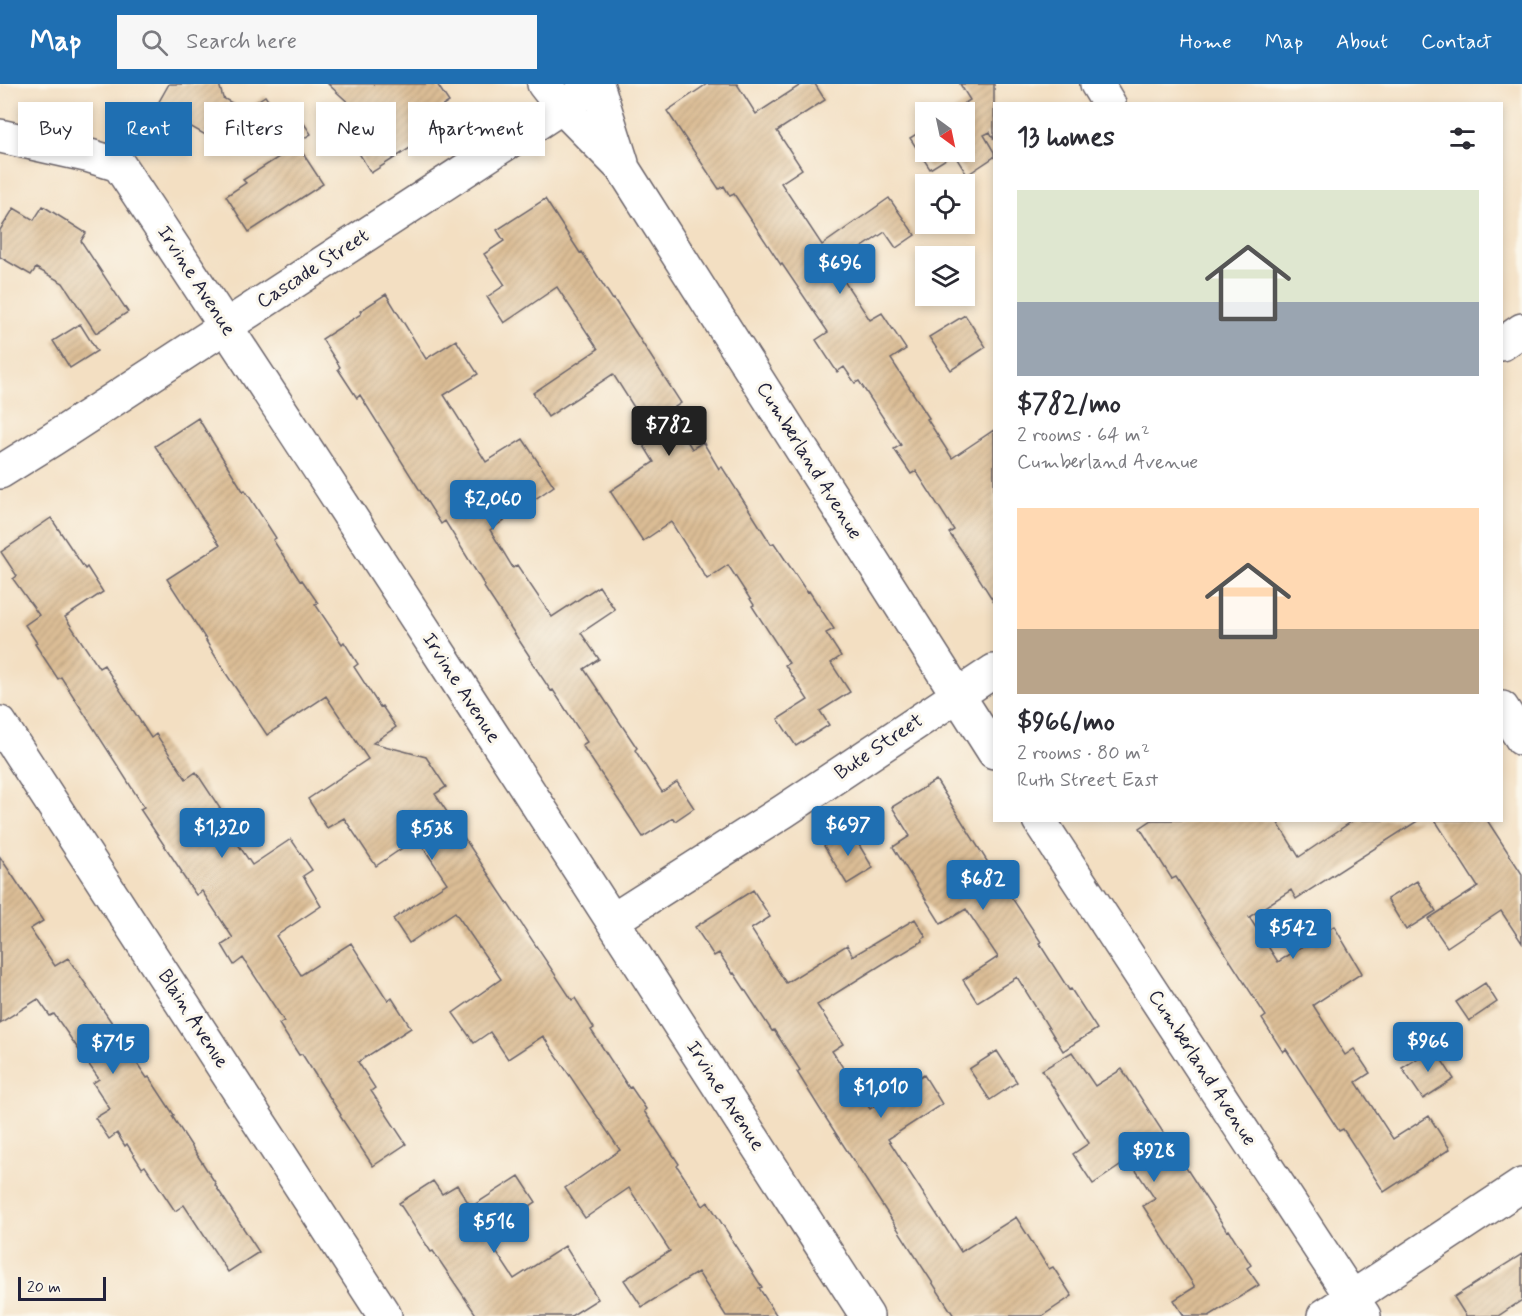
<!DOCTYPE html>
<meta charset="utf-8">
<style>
body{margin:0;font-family:Mynerve,sans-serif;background:#f7f7f7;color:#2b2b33;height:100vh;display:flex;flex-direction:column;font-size:22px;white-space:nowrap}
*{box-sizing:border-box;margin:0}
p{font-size:20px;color:#7c7c81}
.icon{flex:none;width:33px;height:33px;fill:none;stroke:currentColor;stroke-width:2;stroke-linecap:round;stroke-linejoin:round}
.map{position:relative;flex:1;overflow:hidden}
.drawer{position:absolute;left:993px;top:18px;width:510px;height:720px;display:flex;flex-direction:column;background:#fff;border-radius:0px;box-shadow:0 3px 9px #0003}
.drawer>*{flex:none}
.hud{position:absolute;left:18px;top:18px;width:570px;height:54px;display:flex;gap:12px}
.needle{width:39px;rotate:147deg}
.controls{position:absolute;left:915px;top:18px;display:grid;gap:12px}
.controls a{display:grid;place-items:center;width:60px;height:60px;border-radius:0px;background:#fff;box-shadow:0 3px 9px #0003;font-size:30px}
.scale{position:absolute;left:18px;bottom:15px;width:88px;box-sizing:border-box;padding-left:6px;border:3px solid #22223b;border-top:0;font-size:16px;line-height:21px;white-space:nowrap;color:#22223b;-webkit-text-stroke:4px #fbf7ec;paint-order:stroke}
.price{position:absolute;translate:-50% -51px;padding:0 14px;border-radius:6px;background:#1f6fb2;color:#fff;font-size:20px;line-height:39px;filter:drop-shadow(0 2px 3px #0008)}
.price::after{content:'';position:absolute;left:50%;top:36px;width:18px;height:14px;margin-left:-9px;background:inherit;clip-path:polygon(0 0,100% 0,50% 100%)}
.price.selected{background:#222;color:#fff}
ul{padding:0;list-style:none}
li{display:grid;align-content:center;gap:12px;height:318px;padding:0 24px}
li span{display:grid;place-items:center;height:186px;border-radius:0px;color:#555}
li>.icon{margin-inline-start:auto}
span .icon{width:108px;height:108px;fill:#fffc;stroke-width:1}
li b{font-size:26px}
h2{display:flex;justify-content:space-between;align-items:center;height:72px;padding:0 24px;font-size:26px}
.pill{padding:0 21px;border-radius:0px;background:#fff;box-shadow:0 3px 9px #0003;font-size:21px;line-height:54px}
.pill.selected{background:#1f6fb2;color:#fff}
header{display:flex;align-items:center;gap:36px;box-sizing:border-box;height:84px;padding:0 30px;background:#1f6fb2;color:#fff}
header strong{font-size:28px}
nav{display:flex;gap:33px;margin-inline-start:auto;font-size:21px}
.search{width:420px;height:54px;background:#f7f7f7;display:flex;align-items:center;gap:15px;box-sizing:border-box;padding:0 21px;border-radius:0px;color:#7c7c81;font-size:22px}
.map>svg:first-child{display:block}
</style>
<header>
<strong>Map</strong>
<div class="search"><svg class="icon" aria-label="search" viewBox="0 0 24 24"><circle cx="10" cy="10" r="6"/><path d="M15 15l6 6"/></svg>Search here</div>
<nav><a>Home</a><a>Map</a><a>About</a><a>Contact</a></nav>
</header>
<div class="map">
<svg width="1522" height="1232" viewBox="0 0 1522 1232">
<defs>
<pattern id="building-hatch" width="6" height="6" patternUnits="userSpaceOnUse" patternTransform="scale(1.5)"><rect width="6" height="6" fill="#dbbd95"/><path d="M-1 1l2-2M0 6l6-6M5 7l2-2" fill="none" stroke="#bca281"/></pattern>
</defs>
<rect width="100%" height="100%" fill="#fbf7ec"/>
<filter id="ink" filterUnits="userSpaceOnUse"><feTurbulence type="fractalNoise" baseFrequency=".0167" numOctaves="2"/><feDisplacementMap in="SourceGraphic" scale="12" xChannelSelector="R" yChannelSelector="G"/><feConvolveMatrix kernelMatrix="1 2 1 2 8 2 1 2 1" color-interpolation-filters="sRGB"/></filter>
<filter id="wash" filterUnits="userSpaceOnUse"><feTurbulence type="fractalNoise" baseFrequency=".008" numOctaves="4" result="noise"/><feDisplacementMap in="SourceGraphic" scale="24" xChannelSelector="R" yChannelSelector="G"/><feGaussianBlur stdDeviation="1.35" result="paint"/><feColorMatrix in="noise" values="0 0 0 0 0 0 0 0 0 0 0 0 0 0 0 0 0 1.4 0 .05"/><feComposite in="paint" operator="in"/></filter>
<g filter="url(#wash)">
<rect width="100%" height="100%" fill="#f3dfc2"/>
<g id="blocks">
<path fill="url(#building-hatch)" d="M169,0H219L223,14L246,27L225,62L156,23Z
M328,0H437L449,18L441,23L451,38L371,89L354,61L378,46Z
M707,0H737L756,30L802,0H815L825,16L777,47L802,85L781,99L822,161L889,114L915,151L896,164L885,148L834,182L870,236L882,229L906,265L891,275L929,334L927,335L952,374L994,346V518L962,467L949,449L954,446L916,387L911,390L894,365L901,361L859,297L855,299L844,283L837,288L816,256L828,248L782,180L781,181L734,110L730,112L724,102L719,105L667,27Z
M960,0H994V56L990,48L984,51L994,68V73L967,91L954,70L930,85L910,54L926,44V68H964V28H951L970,16Z
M265,12L277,29L291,20L311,50L296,59L323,100L249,148L226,112L246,99L243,96L279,73L247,24Z
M545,115L580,169L582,168L613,216L614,215L681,319L669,327L692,365L703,358L719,385L722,383L771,460L774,459L807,508L809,507L834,545L826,549L841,572L831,579L850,608L820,627L829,641L796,662L778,635L808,616L785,581L789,579L752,522L754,521L728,481L707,495L671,438L643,457L610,407L654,378L641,357L651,350L613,290L548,333L533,309L598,265L557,203L504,239L487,213L505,201L484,170L504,157L497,146Z
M43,122L86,149L81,157L128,228L96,249L63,199L36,184L31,191L0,173V146L14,124L34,136Z
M386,210L426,275L456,256L478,290L444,311L486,378L523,355L554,402L490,446L513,484L517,481L552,533L599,502L615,526L581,549L599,575L584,585L637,664L635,666L662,708L677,698L694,724L675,737L673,734L643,753L582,661L587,658L553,606L551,607L529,574L530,573L484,503L485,502L445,437L441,440L360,311L357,314L338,285L340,283L322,255L361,230L360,227Z
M965,231L986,263L951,286L929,253Z
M80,240L97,267L70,284L53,257Z
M198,334L243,407L245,406L276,454L273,456L300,497L302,496L318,519L315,520L342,560L344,558L358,580L354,583L380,623L382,622L396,643L373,659L426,673L446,703L435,710L572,916L575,914L594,944L591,946L629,1004L631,1003L646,1025L644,1027L679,1080L677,1082L703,1122L708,1118L730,1152H729L762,1203L759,1204L777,1232H726L698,1188L642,1223L624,1196L670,1167L629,1104L585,1134L565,1104L620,1066L543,952L508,975L490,948L474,959L453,929L501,895L455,828L409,859L393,835L447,799L417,754L376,782L344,734L327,744L308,715L368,675L326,612L267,651L225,588L206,557H207L167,495L220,461L155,362Z
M51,434L85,485L87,483L103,508L65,533L99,584L104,581L151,654L156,650L186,695L196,688L227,735L223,738L252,781L291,755L312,786L303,792L321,822L276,852L301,891L351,859L388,917L392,914L411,944L358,978L375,1004L371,1007L406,1060L373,1082L340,1032L341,1031L302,970L299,971L279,940L284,937L243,874L234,881L222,861L233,854L202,807L196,811L181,789L182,788L140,725L144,723L61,593L58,595L35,560L37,559L25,541L39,531L13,495L17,492L1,468Z
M936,696L1007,809L1008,808L1041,858L1039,859L1069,906L1071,905L1097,945L1063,967L1017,893L977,918L963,896L998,873L966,825L941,840L893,763L910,752L892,723Z
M1152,736H1276L1299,773L1354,736H1419L1296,815L1291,806L1249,833L1278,878L1334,842L1362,889L1313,921L1345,971L1354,965L1370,989L1356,998L1393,1055L1429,1032L1450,1065L1384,1108L1343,1045L1339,1047L1286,965L1283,968L1262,935L1266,932L1176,793L1172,795L1140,744Z
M1435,736H1487L1522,790V859L1501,827L1447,863L1428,835L1478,803Z
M850,746L873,784L847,800L824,762Z
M0,773L43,837L30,845L55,882L68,874L112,939L110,940L147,994L149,993L174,1031L172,1032L216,1100L215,1101L259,1168L228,1188L184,1121L175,1127L145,1082L142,1084L127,1060L125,1062L117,1049L109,1055L95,1034L110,1025L93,999L99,995L54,930L50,932L38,915L0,939Z
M1417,797L1436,827L1406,846L1387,815Z
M753,806L770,833L751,845L786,899L847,861L853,872L915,835L926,853L922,855L923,857L898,872L897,871L817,921L843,960L832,967L870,1025L924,991L942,1020L888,1055L961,1168L1016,1133L1049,1185L1053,1183L1072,1212L1042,1232H954L820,1025L797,988L800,986L774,946L772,947L734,889L733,890L719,869L714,872L695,843Z
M1485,899L1497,918L1469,937L1456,918Z
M1434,964L1454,995L1423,1015L1402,984Z
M997,967L1017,998L990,1016L969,985Z
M1072,968L1095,1002L1122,985L1227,1147L1229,1146L1251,1181L1247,1184L1259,1201L1209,1232H1184L1174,1216L1195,1203L1143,1122L1155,1115L1129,1076L1093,1100L1073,1070L1089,1059L1042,986Z
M519,1092L536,1118L485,1151L514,1195L565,1162L598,1215L571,1232H477L433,1167L431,1168L399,1119L433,1097L442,1110L457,1101L471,1123Z
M1522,1170V1216L1498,1232H1466L1454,1213Z"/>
</g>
</g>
<g filter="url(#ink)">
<use href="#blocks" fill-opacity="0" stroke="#6b646a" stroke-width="1.5"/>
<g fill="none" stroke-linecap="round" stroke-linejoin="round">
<g stroke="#6b646a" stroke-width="36">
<path id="minor" d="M544,0L562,23L624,86L994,668
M597,0L622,79
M1097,0L1109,20
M0,52L90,72L119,81C372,462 619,847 867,1232
M1502,260L1522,246
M0,388L53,355L562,23L595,0
M1502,624L1522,655
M0,639L385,1232
M1039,736L1364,1232
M613,836L784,727L994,587
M1324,1232L1522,1101"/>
</g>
<use href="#minor" stroke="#fff" stroke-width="33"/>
</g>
</g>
<g text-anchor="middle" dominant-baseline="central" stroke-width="6" stroke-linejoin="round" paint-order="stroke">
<g font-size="20" fill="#22223b" stroke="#fbf7ec">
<text transform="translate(313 185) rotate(-33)">Cascade Street</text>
<text transform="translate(196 197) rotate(57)">Irvine Avenue</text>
<text transform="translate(809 377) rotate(58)">Cumberland Avenue</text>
<text transform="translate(461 604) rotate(57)">Irvine Avenue</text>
<text transform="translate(879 663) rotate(-34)">Bute Street</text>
<text transform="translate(193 935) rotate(57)">Blain Avenue</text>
<text transform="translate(1202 984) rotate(57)">Cumberland Avenue</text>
<text transform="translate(725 1012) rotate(57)">Irvine Avenue</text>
</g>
</g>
</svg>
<div class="controls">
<a><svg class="needle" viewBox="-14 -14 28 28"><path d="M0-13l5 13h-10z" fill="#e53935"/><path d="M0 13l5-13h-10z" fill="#7c7c81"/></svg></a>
<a><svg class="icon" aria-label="locate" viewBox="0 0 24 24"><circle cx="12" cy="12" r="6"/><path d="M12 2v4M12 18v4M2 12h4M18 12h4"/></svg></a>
<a><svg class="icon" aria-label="layers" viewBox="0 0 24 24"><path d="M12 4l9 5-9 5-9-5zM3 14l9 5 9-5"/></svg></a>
</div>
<div class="scale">20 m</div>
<b class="price" style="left:840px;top:211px">$696</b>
<b class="price selected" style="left:669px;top:373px">$782</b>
<b class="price" style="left:493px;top:447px">$2,060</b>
<b class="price" style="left:848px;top:773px">$697</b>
<b class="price" style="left:222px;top:775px">$1,320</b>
<b class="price" style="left:432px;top:777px">$538</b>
<b class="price" style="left:983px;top:827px">$682</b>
<b class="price" style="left:1293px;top:876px">$542</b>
<b class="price" style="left:1428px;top:989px">$966</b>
<b class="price" style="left:113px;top:991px">$715</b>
<b class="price" style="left:881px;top:1035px">$1,010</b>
<b class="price" style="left:1154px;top:1099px">$928</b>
<b class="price" style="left:494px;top:1170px">$516</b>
<div class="hud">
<a class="pill">Buy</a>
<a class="pill selected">Rent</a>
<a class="pill">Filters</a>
<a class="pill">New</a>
<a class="pill">Apartment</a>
</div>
<section class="drawer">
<h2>13 homes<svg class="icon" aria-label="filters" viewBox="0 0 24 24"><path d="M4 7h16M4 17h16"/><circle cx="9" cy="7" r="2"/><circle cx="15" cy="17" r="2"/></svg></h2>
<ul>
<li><span style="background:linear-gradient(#dfe7d0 60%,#9aa5b1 0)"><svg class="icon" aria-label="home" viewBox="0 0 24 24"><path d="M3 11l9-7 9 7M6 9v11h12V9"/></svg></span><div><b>$782/mo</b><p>2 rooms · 64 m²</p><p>Cumberland Avenue</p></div></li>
<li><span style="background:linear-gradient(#ffd9b3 65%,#b9a48a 0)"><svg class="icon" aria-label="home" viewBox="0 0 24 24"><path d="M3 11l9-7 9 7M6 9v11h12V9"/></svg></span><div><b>$966/mo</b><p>2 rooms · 80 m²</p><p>Ruth Street East</p></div></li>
</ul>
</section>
</div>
